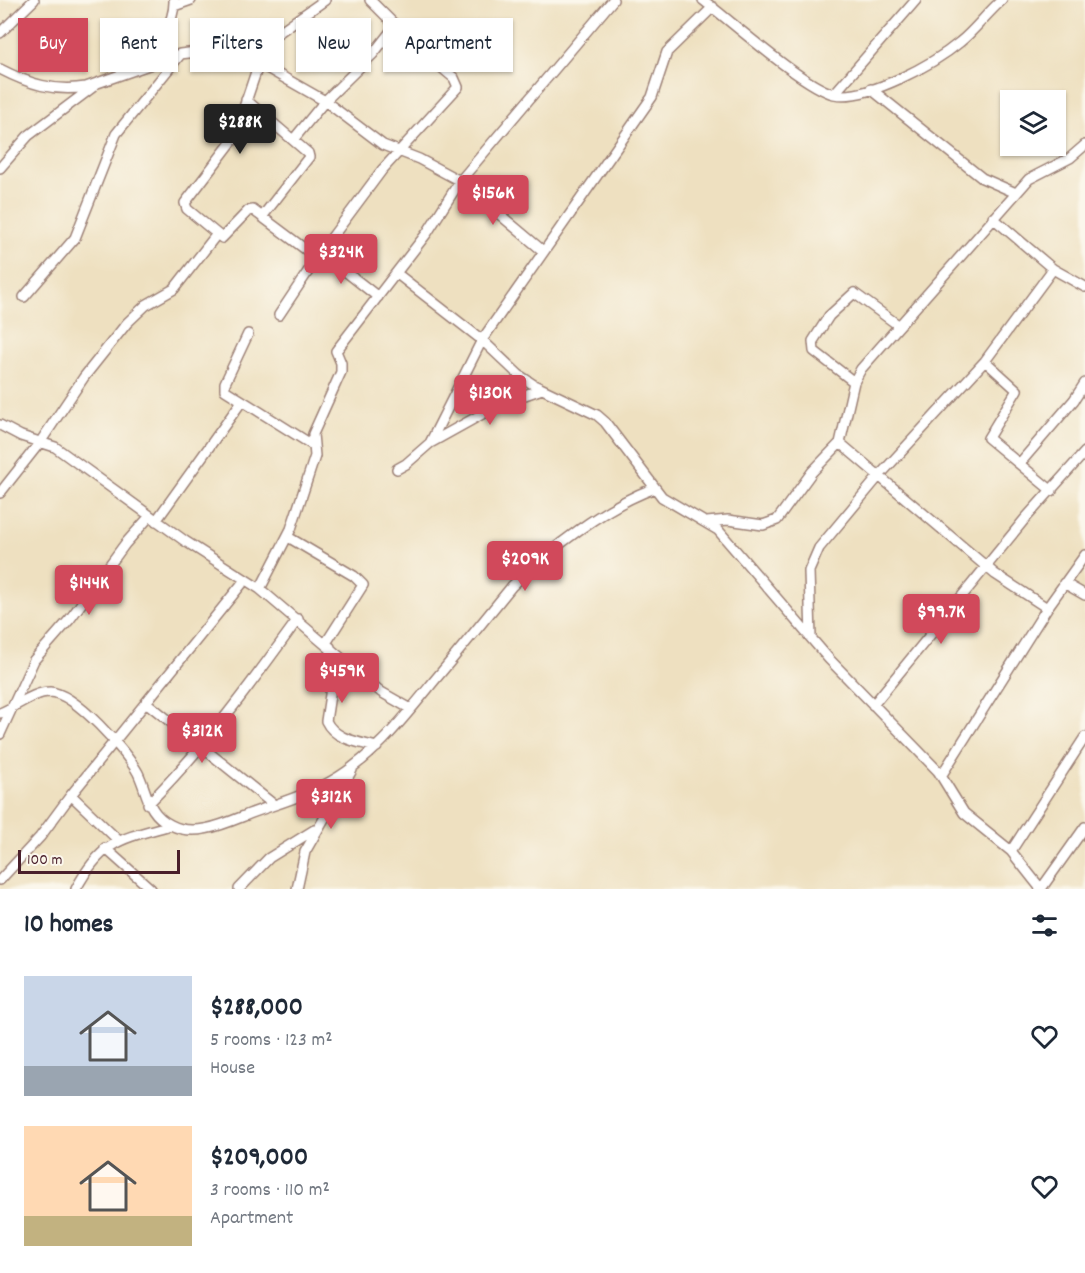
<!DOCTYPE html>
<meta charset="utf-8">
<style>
body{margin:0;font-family:Dekko,sans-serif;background:#f2f2f3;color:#1f2937;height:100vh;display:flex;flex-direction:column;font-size:22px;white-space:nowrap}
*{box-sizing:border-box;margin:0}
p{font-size:20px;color:#747a83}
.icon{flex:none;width:33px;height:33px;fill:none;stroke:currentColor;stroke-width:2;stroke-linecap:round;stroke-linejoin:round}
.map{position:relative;height:889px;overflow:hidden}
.side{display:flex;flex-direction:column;background:#fff;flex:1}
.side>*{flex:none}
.guide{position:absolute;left:18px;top:18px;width:600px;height:54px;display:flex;gap:12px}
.buttons{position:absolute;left:1000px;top:90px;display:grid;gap:12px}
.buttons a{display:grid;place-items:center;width:66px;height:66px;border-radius:0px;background:#fff;box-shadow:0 2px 4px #0004;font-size:30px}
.scale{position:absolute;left:18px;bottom:15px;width:162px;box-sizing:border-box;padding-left:6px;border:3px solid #4a1f2b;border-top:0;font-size:16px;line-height:21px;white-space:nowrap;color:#4a1f2b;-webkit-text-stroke:4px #fbf7ec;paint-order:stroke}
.price{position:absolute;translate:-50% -51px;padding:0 14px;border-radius:6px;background:#d1495b;color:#fff;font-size:20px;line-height:39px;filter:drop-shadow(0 2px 3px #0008)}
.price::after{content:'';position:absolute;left:50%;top:36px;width:18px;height:14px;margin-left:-9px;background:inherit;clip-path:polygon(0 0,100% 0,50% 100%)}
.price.current{background:#222;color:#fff}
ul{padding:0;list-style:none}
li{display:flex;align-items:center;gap:18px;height:150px;padding:0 24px}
li span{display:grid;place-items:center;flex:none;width:168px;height:120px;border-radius:0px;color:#555}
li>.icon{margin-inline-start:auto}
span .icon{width:72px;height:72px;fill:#fffc;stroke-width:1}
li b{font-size:26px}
h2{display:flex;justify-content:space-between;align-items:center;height:72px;padding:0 24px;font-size:26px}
.tag{padding:0 21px;border-radius:0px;background:#fff;box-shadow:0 2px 4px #0004;font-size:21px;line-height:54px}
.tag.current{background:#d1495b;color:#fff}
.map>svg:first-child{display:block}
</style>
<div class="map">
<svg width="1085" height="889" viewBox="0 0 1085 889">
<rect width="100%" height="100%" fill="#fbf7ec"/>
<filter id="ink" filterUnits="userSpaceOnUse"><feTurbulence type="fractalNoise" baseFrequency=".0167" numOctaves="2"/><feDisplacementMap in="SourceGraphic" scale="12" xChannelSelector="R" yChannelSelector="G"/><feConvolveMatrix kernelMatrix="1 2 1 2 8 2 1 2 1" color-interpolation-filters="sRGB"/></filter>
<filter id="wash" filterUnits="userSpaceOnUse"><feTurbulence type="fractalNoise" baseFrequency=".008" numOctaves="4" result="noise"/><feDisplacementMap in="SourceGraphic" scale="24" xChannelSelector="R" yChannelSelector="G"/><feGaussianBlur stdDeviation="1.35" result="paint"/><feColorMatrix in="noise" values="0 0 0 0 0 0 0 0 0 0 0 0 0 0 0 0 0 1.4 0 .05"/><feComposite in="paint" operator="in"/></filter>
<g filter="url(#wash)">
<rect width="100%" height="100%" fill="#eee0c0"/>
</g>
<g filter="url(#ink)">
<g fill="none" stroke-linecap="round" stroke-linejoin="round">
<g stroke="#9c8076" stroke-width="12">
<path id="minor" d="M703,0C731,21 804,87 834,94C867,101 935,63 960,42C975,30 987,13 1002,0
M174,6L191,0
M0,33L34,0
M239,52L278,33L325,0
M259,63L233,140L185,203L187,209L222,238L248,211L253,210L317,258
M136,66C153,47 175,28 174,0
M0,69C29,84 54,92 86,87L180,54L206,51L239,52L325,101L383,145L419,159L460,181L613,0
M871,89L982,178L1016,193
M834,94L916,0
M246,100L308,153L309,157L262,217
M293,140L325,101L373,54L395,26
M0,168L28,136L93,87
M993,218L1053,269L1085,287
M543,251L460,181L427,233L396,273L482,340L519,375L534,385L597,415L605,422L662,497L718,530L829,659L938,771L964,813L1011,851L1041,889
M321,252L378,297
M24,297L75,238L116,134L180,55
M279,315L321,252L382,170L458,87L454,78L417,47L370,0
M248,334L225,383V390L314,446
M985,361L1017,390L988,438L1052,491
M854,382L814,351L813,341L829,316L854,293L898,325
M0,425L21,436L55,447L185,541L260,589L381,692L411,709
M432,442L502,403L542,389
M840,443L995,574L1047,608L1085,555
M1020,463L1074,400L1085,383
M397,469L406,464L430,443L482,340L652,97L667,52L713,7
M0,493L41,441L84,377L127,323L146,305L174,289L217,234
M156,521L242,401
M707,522L728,520L763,525L777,520L812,472L840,443L854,382L861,369L1029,179L1070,158L1085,145
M288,537L354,576L363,585L326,643
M1064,583L1085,595
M260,589L291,529L315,456L313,434L341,372V363L336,351L396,273
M811,638L809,571L819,548L879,476L985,361L1053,269
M330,647L333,675L326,721C335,740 359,742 377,747
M147,703L273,804
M873,705L1024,520L1085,452
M0,713C16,707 33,692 50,692C75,693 126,751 138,773C148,794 147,813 171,825C195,838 226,823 249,814C275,804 306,796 330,782C373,758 403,719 434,681C460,650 486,618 512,586C550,549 605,506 655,488
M0,734L34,660L70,619L125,544L150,516
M941,776L1047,608
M71,795L119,841
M148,804C205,747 251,684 298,619
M105,848L151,889
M1011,851L1085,737
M0,880L40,837L71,795L245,580
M76,889C102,840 121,839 171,825
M239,889L269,858L314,830
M297,889L305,852L352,770
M1041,889L1085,827"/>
</g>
<use href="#minor" stroke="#fff" stroke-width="9"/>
</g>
</g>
</svg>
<div class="buttons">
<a><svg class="icon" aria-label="layers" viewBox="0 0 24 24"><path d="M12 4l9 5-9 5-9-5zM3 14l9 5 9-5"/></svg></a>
</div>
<div class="scale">100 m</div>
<b class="price current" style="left:240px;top:155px">$288K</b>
<b class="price" style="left:493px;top:226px">$156K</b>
<b class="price" style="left:341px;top:285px">$324K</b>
<b class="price" style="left:490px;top:426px">$130K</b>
<b class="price" style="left:525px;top:592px">$209K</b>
<b class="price" style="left:89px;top:616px">$144K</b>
<b class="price" style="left:941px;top:645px">$99.7K</b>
<b class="price" style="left:342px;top:704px">$459K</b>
<b class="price" style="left:202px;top:764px">$312K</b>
<b class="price" style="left:331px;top:830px">$312K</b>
<div class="guide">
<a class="tag current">Buy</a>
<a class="tag">Rent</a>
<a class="tag">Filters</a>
<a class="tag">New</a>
<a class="tag">Apartment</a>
</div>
</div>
<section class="side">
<h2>10 homes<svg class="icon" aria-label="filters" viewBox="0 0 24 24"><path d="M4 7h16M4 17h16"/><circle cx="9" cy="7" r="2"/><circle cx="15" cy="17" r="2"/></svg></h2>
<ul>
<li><span style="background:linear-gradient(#c9d6e8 75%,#9aa5b1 0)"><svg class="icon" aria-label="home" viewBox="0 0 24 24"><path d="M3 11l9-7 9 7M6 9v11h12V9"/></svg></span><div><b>$288,000</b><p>5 rooms · 123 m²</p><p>House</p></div><svg class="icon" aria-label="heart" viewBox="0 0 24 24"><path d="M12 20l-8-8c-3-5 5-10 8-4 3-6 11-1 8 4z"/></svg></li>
<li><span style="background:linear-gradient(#ffd9b3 75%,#c2b280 0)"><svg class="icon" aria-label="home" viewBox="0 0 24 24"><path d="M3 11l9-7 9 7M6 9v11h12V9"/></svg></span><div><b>$209,000</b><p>3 rooms · 110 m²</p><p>Apartment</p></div><svg class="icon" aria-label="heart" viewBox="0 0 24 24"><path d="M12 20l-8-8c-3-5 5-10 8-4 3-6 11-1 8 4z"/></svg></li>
</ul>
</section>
